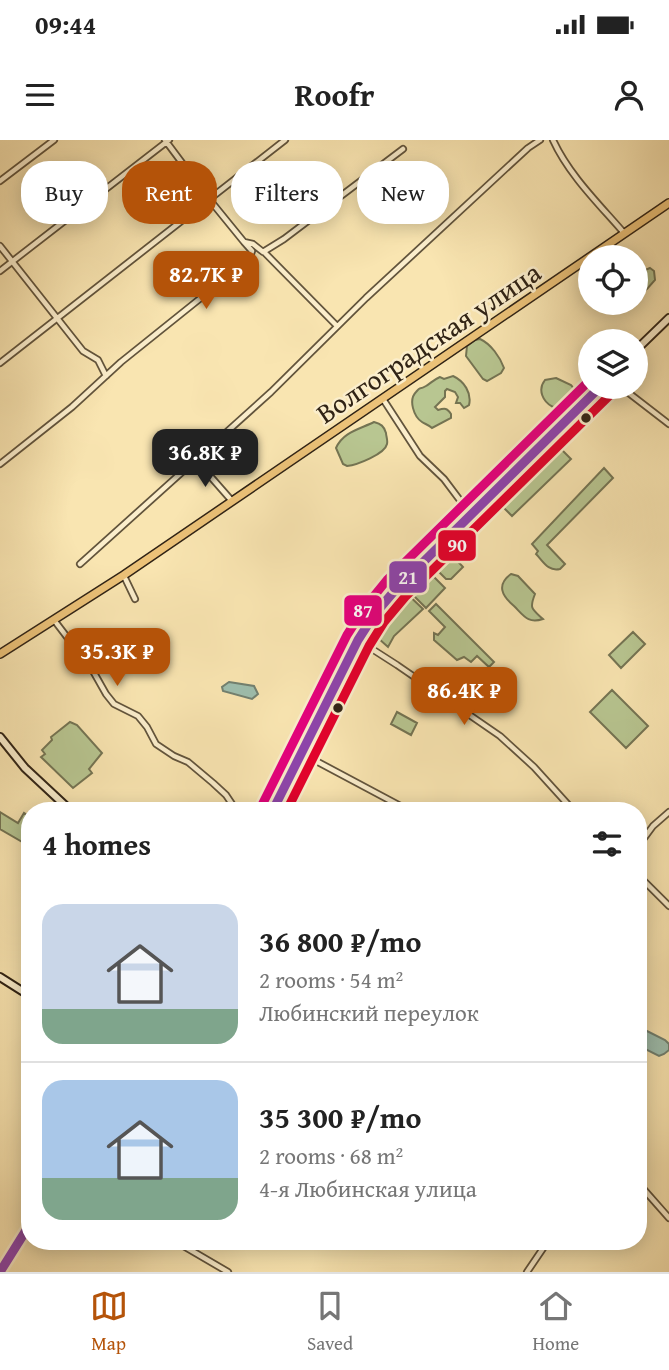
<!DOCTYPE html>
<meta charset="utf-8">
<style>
body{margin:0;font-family:"Gentium Book Plus",serif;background:#f2f2f2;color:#222;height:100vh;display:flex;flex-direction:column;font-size:26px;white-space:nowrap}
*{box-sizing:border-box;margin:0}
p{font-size:23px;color:#767676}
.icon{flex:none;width:38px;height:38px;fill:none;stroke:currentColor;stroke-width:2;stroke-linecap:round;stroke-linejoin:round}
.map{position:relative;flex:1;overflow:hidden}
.panel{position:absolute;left:21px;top:662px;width:626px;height:448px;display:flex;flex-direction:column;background:#fff;border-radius:28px;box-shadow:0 4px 18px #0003}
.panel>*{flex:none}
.banner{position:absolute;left:21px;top:21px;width:628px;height:63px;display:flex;gap:14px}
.fabs{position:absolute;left:578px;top:105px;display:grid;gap:14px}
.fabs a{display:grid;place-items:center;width:70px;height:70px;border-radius:50%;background:#fff;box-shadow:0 4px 18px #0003;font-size:35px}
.price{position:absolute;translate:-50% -60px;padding:0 16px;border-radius:14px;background:#b45309;color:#fff;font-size:23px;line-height:46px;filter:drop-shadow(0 2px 4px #0008)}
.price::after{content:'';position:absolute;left:50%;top:42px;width:21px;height:16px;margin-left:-10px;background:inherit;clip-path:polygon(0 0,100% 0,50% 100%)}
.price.on{background:#222;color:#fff}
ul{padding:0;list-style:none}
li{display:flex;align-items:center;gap:21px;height:175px;padding:0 21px}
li+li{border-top:2px solid #e0e0e0}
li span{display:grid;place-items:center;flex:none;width:196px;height:140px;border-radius:21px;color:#555}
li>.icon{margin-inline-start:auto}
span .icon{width:84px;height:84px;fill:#fffc;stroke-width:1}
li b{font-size:30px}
h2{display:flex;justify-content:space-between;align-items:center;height:84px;padding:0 21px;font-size:30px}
.chip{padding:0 24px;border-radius:28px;background:#fff;box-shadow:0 4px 18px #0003;font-size:24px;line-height:63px}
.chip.on{background:#b45309;color:#fff}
.status{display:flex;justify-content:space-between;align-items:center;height:49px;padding:0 35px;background:#fff;direction:ltr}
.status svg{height:19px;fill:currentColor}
header{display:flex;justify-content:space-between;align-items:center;height:91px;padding:0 21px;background:#fff;font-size:32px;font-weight:800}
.tabs{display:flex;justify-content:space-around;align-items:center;height:98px;border-top:2px solid #e0e0e0;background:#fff;font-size:19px;color:#767676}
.tabs a{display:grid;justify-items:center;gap:4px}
.tabs .on{color:#b45309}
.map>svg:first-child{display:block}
</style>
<div class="status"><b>09:44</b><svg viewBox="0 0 49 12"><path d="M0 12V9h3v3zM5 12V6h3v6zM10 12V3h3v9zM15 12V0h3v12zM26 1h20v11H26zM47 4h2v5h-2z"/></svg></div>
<header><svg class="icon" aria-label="menu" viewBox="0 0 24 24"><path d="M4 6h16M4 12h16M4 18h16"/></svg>Roofr<svg class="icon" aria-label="person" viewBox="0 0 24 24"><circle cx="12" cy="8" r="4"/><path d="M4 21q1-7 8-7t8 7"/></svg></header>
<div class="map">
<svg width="669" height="1132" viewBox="0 0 669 1132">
<rect width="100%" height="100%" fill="#f9e5b1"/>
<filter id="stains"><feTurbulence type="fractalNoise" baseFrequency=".00286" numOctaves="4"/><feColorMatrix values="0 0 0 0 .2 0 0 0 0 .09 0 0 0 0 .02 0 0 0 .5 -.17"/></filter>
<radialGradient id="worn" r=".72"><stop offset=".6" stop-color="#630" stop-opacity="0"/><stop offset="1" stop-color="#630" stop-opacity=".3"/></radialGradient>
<path fill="#b8c691" stroke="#747453" stroke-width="2" d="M650,128L654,131L655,140L647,149L642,152L639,150L635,142L645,130Z
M480,199C491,204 500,217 504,228L501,233L487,241L483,239L466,216L467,206L475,200Z
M453,236C464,241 472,253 469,265L464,268L460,263H456L458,257L455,252L447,249L445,251V257L435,267L438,270C445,268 447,268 451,274V278L432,288C429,285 425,284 422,282C414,277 408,260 416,252C422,245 418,251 426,246C431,243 433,240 440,237L444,239Z
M556,238L571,245L576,251C570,287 529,260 545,240Z
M374,282C381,284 384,286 386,293C386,296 388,300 387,304C385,314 357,325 347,326L343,324L336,308C343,292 360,289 374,282Z
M555,303L571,319L512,376L503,367L496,373L491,363L495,357L547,307L550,304Z
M604,328L613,338L547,405L565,424L560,429C548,432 543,421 536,414L538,411L532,404Z
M439,412L444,417L448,414L450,417L452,415L463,427L451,439H446L432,425V419Z
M425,428L445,448L426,468L405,447Z
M511,434L518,436L535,454C529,469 532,469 543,479C528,484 524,476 514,466C502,456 496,445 511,434Z
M401,448L423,469L394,496L388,507L368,489L383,467Z
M436,464L494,522L489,527L477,516L471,522L464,517L457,520L434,500V493L438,495L445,487L429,471Z
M633,492L645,504L621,528L609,515Z
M612,550L648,586L626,608L590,572Z
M397,572L417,583L411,595L391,584Z
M70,582L77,585L102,613L89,629L92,633L73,648L41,617L45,614L42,610L52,600L51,597Z
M0,672L18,683L24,673L30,677V695L24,703L0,689Z"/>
<path fill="#9ebfaf" stroke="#728171" stroke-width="2" d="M229,542L254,546L258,554L252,559L223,551L222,547Z
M639,887L665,900L669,904V910L664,914L659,916L639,906Z"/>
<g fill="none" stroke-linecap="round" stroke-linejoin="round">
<g stroke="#62543c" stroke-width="8">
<path id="street" d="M165,0L209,59L244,102
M553,0C569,35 599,64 624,93
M0,41L54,0
M0,106L83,211L98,220L106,236
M264,112L337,186
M0,131L169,0
M0,223L285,0
M621,247L669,284
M383,259L420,316L444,339L471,375
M196,320L232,361
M0,324L72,267L121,222L217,145L243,127L249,120L252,111L244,102L253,104L263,112L284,99L403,9
M80,424L271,252L366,158L528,8L540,0
M124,436L135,459
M54,480L93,531L106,554L114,564L138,576L147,587L156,604L174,616L188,622L213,643L226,655L236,670
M358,500L397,525L500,596L534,627L573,670
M301,613L408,670
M278,660L300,670
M639,705L653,686L669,672
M639,736L669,766
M639,1044L669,1078
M175,1101L228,1132
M527,1132L548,1101"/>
</g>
<g stroke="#302315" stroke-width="10">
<path id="secondary" d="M635,211L669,178
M0,597L25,628L70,670
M273,670L358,500L374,475L396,449L600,247
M0,837L30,856
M0,1132L30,1084"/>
</g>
<g stroke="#302315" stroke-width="10">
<path id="primary" d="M0,514L124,435L669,63"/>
</g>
<use href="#street" stroke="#fbeecc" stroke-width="4.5"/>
<use href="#secondary" stroke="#fbeecc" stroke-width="6"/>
<use href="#primary" stroke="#ecc278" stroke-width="7"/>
<g stroke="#fbeecc" stroke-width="14">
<path id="bus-1" d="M273,670L358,500L374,475L396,449L600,247
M0,1132L30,1084"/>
</g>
<g stroke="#fbeecc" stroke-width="14">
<path id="bus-2" d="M287,670L369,506L384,482L405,457L609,256"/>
</g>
<g stroke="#fbeecc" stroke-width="14">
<path id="bus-3" d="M262,665L347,495L365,467L387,440L590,240"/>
</g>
<use href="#bus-1" stroke="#8e44ad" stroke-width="9"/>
<use href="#bus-2" stroke="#e4002b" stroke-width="9"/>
<use href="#bus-3" stroke="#e5007d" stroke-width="9"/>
</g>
<g fill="#302315" stroke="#fbeecc" stroke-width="2.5">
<circle cx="586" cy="278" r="6"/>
<circle cx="338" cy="568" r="6"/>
</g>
<g text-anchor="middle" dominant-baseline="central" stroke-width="5" stroke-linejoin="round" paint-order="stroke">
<g font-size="28" fill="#302315" stroke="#fbeecc">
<text transform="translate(428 202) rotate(-34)">Волгоградская улица</text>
</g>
</g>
<g stroke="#fbeecc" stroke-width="2.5">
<rect x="437" y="389" width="40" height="33" rx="7" fill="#e4002b"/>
<rect x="388" y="420" width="40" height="34" rx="7" fill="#8e44ad"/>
<rect x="343" y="454" width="40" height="33" rx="7" fill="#e5007d"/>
</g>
<g font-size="19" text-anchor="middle" font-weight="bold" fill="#fff">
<text x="457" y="412">90</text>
<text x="408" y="444">21</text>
<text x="363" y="477">87</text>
</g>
<rect width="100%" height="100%" filter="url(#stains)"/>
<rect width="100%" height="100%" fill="url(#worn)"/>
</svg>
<div class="fabs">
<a><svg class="icon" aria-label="locate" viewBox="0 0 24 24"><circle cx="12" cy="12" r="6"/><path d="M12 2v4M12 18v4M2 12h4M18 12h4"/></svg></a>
<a><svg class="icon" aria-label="layers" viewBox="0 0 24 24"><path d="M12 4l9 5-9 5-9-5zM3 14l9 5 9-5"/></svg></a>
</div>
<b class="price" style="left:206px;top:171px">82.7K ₽</b>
<b class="price on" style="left:205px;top:349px">36.8K ₽</b>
<b class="price" style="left:117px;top:548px">35.3K ₽</b>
<b class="price" style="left:464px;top:587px">86.4K ₽</b>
<div class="banner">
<a class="chip">Buy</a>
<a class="chip on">Rent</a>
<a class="chip">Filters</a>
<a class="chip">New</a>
</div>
<section class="panel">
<h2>4 homes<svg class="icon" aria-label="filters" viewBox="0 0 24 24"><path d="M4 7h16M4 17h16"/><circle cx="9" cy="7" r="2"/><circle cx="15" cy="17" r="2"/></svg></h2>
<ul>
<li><span style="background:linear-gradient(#c9d6e8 75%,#7fa58c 0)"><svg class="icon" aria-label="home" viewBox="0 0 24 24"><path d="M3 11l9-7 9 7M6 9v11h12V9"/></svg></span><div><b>36 800 ₽/mo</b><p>2 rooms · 54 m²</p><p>Любинский переулок</p></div></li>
<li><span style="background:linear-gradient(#a9c7e8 70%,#7fa58c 0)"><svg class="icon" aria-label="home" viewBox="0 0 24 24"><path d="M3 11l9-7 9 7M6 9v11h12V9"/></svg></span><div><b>35 300 ₽/mo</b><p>2 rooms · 68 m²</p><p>4-я Любинская улица</p></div></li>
</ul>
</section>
</div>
<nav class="tabs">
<a class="on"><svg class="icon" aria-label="map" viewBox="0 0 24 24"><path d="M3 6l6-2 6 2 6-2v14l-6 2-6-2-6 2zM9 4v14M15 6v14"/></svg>Map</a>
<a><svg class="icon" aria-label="saved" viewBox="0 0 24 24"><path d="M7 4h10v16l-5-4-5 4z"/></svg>Saved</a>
<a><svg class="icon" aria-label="home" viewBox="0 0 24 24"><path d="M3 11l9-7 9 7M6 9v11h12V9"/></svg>Home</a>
</nav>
